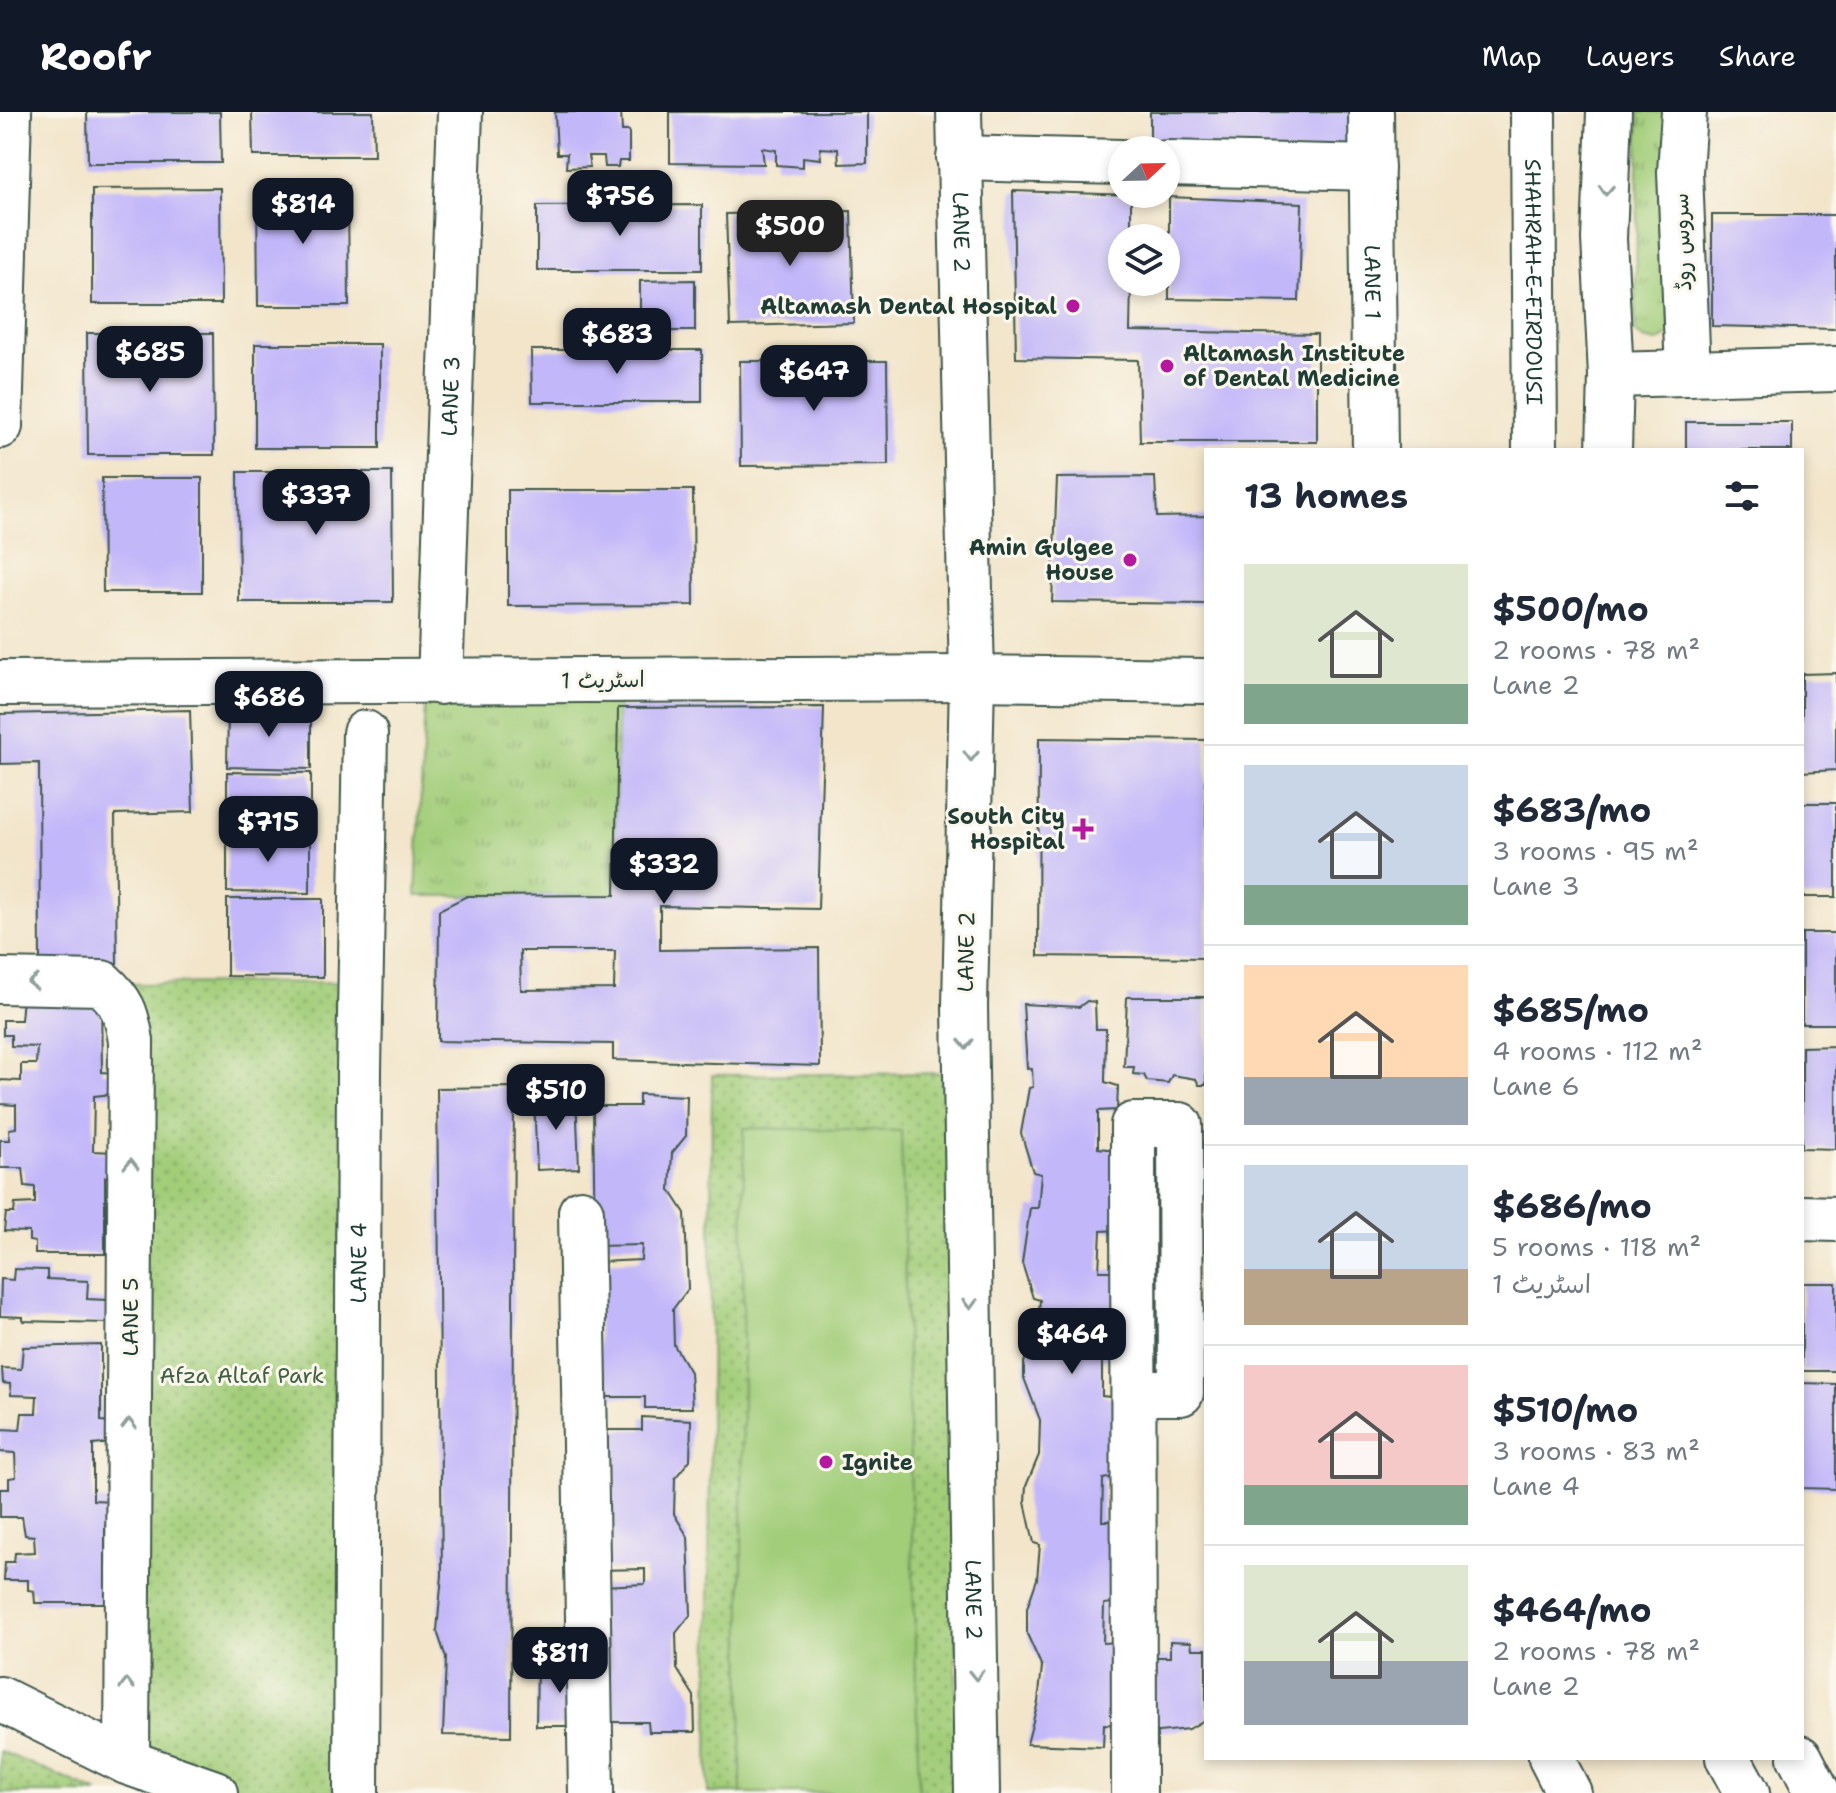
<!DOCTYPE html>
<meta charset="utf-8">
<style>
body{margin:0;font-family:"Shantell Sans","Playpen Sans Arabic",sans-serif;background:#f6f6f7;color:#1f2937;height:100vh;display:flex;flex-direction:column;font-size:30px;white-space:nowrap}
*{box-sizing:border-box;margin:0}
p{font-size:26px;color:#747a83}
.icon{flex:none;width:44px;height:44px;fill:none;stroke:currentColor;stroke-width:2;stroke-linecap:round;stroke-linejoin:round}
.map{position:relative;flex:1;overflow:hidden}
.side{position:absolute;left:1204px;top:336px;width:600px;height:1312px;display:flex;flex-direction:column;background:#fff;border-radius:0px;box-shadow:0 4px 12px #0003}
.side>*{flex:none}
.needle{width:52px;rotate:68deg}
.controls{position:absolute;left:1108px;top:24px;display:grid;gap:16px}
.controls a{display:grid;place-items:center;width:72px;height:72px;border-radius:50%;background:#fff;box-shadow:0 4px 12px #0003;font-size:40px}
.price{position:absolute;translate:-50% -68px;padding:0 18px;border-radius:16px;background:#111827;color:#fff;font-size:26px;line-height:52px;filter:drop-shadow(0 2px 4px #0008)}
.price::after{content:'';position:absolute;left:50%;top:48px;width:24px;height:18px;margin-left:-12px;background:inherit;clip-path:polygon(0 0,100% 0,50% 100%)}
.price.selected{background:#222;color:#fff}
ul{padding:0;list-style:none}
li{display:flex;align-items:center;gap:24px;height:200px;padding:0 40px}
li+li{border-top:2px solid #e0e1e3}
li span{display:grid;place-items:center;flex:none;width:224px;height:160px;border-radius:0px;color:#555}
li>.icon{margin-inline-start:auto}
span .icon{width:96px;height:96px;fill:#fffc;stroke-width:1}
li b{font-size:34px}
h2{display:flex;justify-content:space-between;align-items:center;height:96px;padding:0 40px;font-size:34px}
header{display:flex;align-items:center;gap:48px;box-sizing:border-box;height:112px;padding:0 40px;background:#111827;color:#fff}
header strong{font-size:38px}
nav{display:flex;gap:44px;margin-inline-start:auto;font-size:28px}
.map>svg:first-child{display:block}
</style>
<header>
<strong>Roofr</strong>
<nav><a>Map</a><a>Layers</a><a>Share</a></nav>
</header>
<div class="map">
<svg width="1836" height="1681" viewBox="0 0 1836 1681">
<defs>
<pattern id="grass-tufts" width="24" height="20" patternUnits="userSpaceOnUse" patternTransform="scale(2)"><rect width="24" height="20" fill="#a2cd79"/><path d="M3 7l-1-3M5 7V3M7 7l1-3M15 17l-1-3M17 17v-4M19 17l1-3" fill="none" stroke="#83a864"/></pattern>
<pattern id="park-dots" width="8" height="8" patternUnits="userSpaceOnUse" patternTransform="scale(2)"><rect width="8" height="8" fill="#a2cd79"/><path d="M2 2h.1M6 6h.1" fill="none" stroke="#83a864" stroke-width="1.8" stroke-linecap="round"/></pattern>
</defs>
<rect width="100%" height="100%" fill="#fbf7ec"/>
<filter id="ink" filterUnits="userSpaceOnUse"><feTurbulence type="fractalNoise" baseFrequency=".0125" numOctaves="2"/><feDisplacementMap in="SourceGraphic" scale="16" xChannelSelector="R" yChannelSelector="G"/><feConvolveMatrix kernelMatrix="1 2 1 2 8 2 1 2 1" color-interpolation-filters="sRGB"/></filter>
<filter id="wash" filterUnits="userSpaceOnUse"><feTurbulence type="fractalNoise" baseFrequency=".006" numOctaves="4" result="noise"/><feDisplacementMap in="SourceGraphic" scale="32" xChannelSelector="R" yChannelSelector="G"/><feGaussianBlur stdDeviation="1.8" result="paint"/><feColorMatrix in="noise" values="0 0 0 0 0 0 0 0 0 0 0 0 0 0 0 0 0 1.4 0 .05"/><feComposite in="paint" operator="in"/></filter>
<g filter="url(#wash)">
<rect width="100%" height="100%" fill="#f2e5ca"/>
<path fill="url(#grass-tufts)" stroke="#608556" stroke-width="2" d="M1639,0H1667L1670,223L1657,230L1643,227L1635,220Z
M623,569L618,596L615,783L416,784L426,570Z"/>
<path fill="url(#park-dots)" stroke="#608556" stroke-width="2" d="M360,870L357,1681H217L125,1654L126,872Z
M956,961V1681H708L712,963Z
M0,1639L99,1681H0Z"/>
<path fill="#a2cd79" stroke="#608556" stroke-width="2" d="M744,1016L901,1019L919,1681H741Z"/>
<g id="blocks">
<path fill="#c2b7f9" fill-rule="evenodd" d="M87,0H220L221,51H88Z
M252,0H373L374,44H253Z
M555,0H621L622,19H629V49H619L618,55H605L604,44H588L590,55L566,56L567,42H557Z
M670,0H867V51L839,52L838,37L820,36L821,47L803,45V55L776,53V38L762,36L764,52L670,51Z
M1150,0H1355L1356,40L1150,38Z
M257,74H348L349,194H258Z
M220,76L221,192H92V77Z
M1013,79L1131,83V126H1122V170H1131L1130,219L1317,222V330H1140L1138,248L1016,246Z
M1169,85L1302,91L1299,189L1169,187Z
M702,93V158H537V94Z
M851,99L854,211L730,214L726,102Z
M1712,103H1836V217L1712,214Z
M695,168V219H640V169Z
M87,221H213L214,343H88Z
M255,232H380V336H255Z
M531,238H702V290H532Z
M740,249H887L888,353L741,354Z
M1686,310H1792V338H1686Z
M238,360H392L393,490H239Z
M1155,365L1157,405L1206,404V492L1052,490L1057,366Z
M102,366H202V480H103Z
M508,378H693L694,493L508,494Z
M1836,561V658L1802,660V562Z
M824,595L818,797L660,794V838L819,836L820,954L613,948V932L438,929L439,798L467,784L615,783L618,596ZM520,839H615L614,877L521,878Z
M190,598L193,700L115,702L117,851L40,855L39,651L0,652V602Z
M228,598H311V657L227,655Z
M1039,626L1206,628V846L1038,844Z
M227,660L311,661V719L227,718Z
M1802,691H1836V785H1802Z
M227,722L310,723V781L227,780Z
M227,787H323V865L227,864Z
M1802,821H1836V912H1802Z
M101,884L102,960L113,961L112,982L94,984L93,1039L114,1040L116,1062L105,1065V1142H35V1130L29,1129V1120L4,1119L6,1101H14L15,1092L35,1091V1075L25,1074L23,1056H0V1028H10L9,1017L16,1016V993L0,992V968L21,969V952H36L37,935L11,934V923H3V908H21L23,886Z
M1127,885H1206V973H1199L1196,967L1172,963L1168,971L1147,969L1144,963L1133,962L1134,955H1124Z
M1087,889L1095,890L1096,917H1106L1105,970L1118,974L1117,998L1098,999V1036L1117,1038L1118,1118L1101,1119L1099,1159H1118L1117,1245L1102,1246V1284L1119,1286V1364L1103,1367L1102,1409H1119L1118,1490L1104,1492L1103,1531L1121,1530L1120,1613L1104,1612L1103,1635L1027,1632L1038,1590L1042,1555L1027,1522V1496L1037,1467L1040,1433L1034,1431L1025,1390L1026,1374L1039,1343L1040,1308L1024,1266V1251L1033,1223L1037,1222L1040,1188L1033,1186L1022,1151L1030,1096H1038L1041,1062L1033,1060L1021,1021L1029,976L1033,975L1032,957L1027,956L1023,892L1079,895Z
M1836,934V1037L1802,1036V935Z
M514,975L511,1624L443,1623L446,1546L437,1519L442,1463L437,976Z
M639,982L687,984L686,1024L672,1041L670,1078L685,1101L688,1177L673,1197L674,1233L690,1260L692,1296H645V1285H599L598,1150L641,1148L642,1133L595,1134L593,994H639Z
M576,983L579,1056L537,1058L534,985Z
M14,1157L47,1158V1167L88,1169L87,1187L107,1188V1211L23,1209V1205L0,1204L1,1167L13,1168Z
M1802,1171H1836V1259H1802Z
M101,1233V1309L112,1310V1331L93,1333V1388L113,1389L115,1411L105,1414V1491H35L34,1479L28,1478V1468H4L5,1450H14L15,1441L35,1440L34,1424L25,1423L22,1405H0V1377H9V1366L16,1365L15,1341L0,1340V1317L20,1318L22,1301H36L37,1284L11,1283L10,1272L3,1271L2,1256L21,1257L23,1235Z
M1802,1271L1836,1272V1377L1802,1376Z
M642,1305L691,1308L690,1348L675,1366L674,1402L688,1425L691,1502L676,1521L677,1557L694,1584L695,1620H649L648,1610H603L601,1474L645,1472V1457L598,1458L596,1318H642Z
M1170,1529L1191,1530L1192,1537H1206V1607L1189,1617L1149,1621L1151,1545H1170Z
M537,1551H582L583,1614H536Z"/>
</g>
</g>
<g filter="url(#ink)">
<use href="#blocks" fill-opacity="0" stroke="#3f564a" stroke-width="2"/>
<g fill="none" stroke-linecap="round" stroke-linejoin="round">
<g stroke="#3f564a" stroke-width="48">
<g id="minor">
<path id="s1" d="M959,0L972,566L965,893L977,1681"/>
<path id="s2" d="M1371,0L1375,338"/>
<path d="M1684,0L1680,60L1688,261"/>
<path d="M959,46L1122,50"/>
<path d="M1166,51L1372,56"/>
<path d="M1611,263L1836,257"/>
<path d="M0,314L9,0"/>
<path id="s3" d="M440,570L460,0"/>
<path d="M0,571L972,566L1206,569"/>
<path d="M0,869L102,871C122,889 127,902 131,929L127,1650"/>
<path d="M581,1100L591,1681"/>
<path d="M1802,1106L1836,1107"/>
<path d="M1134,1281H1181L1180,1013H1133L1134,1681"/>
<path d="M0,1587L127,1650L215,1681"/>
<path d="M1551,1646L1569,1681"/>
<path id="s4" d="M356,1681L359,958L365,621"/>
</g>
</g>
<g stroke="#3f564a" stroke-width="48">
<g id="major">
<path id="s5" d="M1533,0L1535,338"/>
<path d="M1609,338L1611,263L1604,127L1609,0"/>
<path d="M1728,1646L1747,1681"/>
<path d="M1800,1646L1818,1681"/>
</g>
</g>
<use href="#minor" stroke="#fff" stroke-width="44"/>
<use href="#major" stroke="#fff" stroke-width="44"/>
</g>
<defs><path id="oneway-chevron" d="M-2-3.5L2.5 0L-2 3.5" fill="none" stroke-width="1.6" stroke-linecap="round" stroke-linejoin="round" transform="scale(2)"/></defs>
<g stroke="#8f9e9a">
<use href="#oneway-chevron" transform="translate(1606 78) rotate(93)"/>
<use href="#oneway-chevron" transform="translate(971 644) rotate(91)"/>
<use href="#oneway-chevron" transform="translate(33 870) rotate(-179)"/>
<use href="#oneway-chevron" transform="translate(966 932) rotate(89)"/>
<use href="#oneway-chevron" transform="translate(131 1052) rotate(-90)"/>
<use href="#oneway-chevron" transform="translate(970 1192) rotate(89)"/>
<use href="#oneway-chevron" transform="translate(129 1312) rotate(-90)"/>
<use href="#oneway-chevron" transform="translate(976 1563) rotate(89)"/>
<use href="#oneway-chevron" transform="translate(127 1572) rotate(-90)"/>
</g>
</g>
<g fill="#b5179e" stroke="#fbf7ec" stroke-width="3">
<circle cx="1073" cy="194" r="8"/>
<circle cx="1167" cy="254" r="8"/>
<circle cx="1130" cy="448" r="8"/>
<path d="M1079 705h8v8h8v8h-8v8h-8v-8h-8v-8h8z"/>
<circle cx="826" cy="1350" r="8"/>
</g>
<g text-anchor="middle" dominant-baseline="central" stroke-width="6" stroke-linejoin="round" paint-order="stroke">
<g font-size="22" fill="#1f3d34" stroke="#fbf7ec">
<text stroke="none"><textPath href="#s1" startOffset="120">LANE 2</textPath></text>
<text transform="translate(1682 130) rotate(-92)">سروس روڈ</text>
<text stroke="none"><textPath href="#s2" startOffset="170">LANE 1</textPath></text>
<text stroke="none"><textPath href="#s5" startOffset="170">SHAHRAH-E-FIRDOUSI</textPath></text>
<text stroke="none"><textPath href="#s3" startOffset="286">LANE 3</textPath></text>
<text transform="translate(603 568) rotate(-1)">اسٹریٹ 1</text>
<text transform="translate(966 840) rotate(-89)">LANE 2</text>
<text stroke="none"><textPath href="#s4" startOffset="530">LANE 4</textPath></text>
<text transform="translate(130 1205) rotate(-90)">LANE 5</text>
<text stroke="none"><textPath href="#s1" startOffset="1488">LANE 2</textPath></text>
</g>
<g font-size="22" font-weight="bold" fill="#1f3d34" stroke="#fbf7ec" text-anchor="end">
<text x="1057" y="194">Altamash Dental Hospital</text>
<text x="1183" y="241" text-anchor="start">Altamash Institute<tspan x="1183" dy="25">of Dental Medicine</tspan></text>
<text x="1114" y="435">Amin Gulgee<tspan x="1114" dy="25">House</tspan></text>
<text x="1065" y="704">South City<tspan x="1065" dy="25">Hospital</tspan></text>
<text x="842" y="1350" text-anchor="start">Ignite</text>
</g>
<g font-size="22" fill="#406145" stroke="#fbf7ec">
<text x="242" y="1263">Afza Altaf Park</text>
</g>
</g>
</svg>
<div class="controls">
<a><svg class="needle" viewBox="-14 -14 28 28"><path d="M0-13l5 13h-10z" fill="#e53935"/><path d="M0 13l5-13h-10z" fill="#747a83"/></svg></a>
<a><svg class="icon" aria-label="layers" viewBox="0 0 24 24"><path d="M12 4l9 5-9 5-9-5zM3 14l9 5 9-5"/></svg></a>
</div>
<b class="price" style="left:620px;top:126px">$756</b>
<b class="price" style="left:303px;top:134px">$814</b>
<b class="price selected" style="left:790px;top:156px">$500</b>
<b class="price" style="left:617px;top:264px">$683</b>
<b class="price" style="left:150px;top:282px">$685</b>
<b class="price" style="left:814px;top:301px">$647</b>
<b class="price" style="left:316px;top:425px">$337</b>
<b class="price" style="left:269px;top:627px">$686</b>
<b class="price" style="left:268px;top:752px">$715</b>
<b class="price" style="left:664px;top:794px">$332</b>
<b class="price" style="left:556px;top:1020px">$510</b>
<b class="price" style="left:1072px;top:1264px">$464</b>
<b class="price" style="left:560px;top:1583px">$811</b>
<section class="side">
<h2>13 homes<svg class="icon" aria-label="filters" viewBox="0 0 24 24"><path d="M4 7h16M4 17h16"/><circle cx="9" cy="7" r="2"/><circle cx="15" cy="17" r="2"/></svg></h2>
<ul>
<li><span style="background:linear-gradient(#dfe7d0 75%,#7fa58c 0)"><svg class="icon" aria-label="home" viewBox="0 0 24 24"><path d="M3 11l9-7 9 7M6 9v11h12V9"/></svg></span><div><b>$500/mo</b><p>2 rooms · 78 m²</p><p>Lane 2</p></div></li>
<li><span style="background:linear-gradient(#c9d6e8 75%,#7fa58c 0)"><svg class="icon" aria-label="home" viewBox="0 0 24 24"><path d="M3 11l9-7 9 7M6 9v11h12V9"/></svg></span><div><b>$683/mo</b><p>3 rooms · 95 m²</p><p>Lane 3</p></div></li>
<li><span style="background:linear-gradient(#ffd9b3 70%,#9aa5b1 0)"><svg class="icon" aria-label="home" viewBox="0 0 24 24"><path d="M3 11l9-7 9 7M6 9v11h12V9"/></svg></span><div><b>$685/mo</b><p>4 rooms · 112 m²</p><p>Lane 6</p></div></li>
<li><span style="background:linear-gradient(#c9d6e8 65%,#b9a48a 0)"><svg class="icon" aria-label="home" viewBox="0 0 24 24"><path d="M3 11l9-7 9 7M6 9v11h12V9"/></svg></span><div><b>$686/mo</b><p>5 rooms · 118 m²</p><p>اسٹریٹ 1</p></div></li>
<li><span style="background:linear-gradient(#f6c9c9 75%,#7fa58c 0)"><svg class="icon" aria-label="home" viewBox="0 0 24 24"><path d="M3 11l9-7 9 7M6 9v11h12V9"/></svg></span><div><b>$510/mo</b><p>3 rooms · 83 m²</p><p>Lane 4</p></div></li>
<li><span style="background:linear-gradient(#dfe7d0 60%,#9aa5b1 0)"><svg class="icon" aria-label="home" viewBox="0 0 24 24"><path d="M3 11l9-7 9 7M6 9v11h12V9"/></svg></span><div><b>$464/mo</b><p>2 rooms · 78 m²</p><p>Lane 2</p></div></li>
</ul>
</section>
</div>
